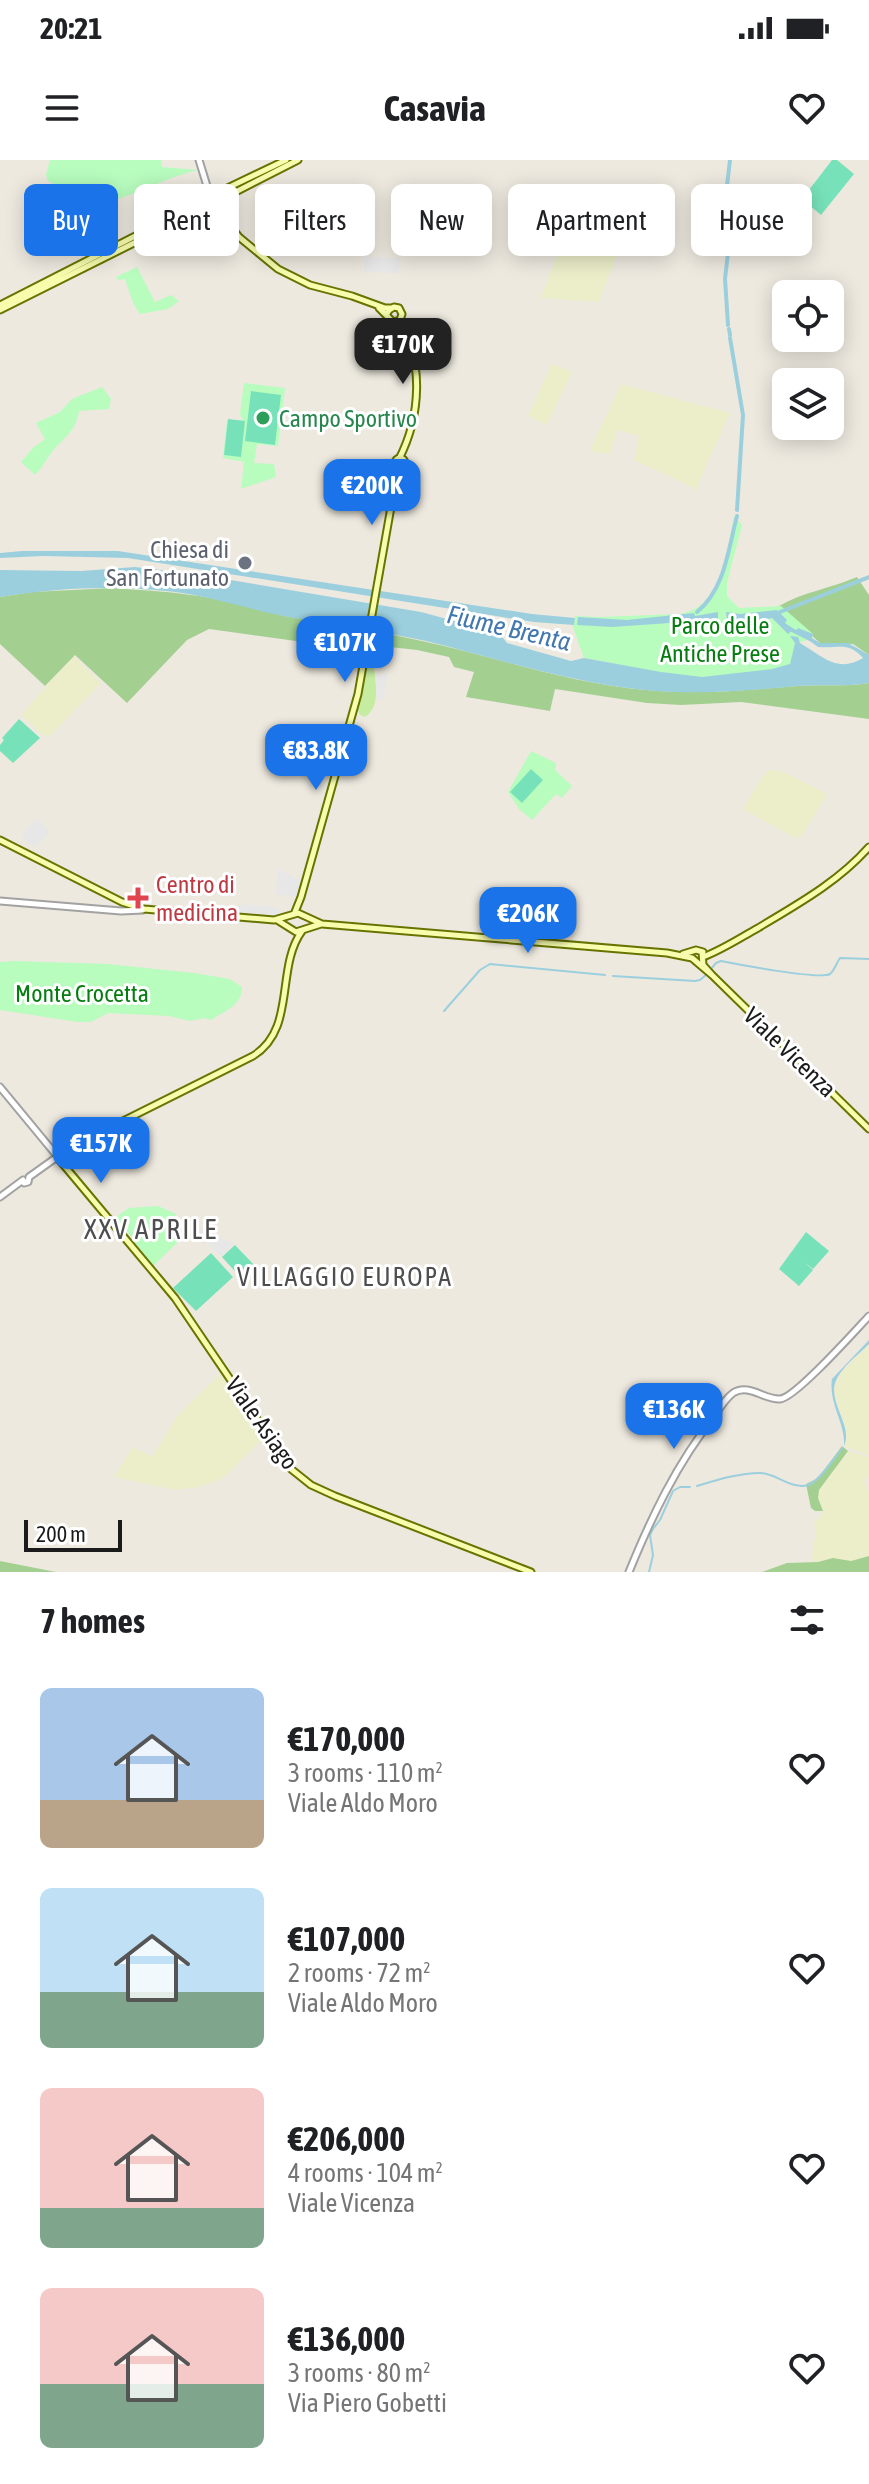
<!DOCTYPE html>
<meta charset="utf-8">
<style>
body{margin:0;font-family:"Asap Condensed",sans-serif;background:#f2f2f2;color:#202124;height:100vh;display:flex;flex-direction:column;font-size:30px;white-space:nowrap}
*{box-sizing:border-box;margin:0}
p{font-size:26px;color:#757577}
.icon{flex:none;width:44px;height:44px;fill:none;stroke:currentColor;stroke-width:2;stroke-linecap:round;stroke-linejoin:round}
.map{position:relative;height:1412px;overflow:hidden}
.drawer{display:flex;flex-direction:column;background:#fff;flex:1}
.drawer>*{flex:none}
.top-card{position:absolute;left:24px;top:24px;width:822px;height:72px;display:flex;gap:16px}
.controls{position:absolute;left:772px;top:120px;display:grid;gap:16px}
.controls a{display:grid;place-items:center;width:72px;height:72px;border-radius:12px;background:#fff;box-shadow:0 4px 20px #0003;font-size:40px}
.scale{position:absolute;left:24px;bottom:20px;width:98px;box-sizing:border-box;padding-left:8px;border:4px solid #1b1b1b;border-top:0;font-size:22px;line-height:28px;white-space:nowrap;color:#1b1b1b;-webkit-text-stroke:6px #fff;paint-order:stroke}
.price{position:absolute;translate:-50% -68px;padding:0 18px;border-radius:16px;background:#1a73e8;color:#fff;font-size:26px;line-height:52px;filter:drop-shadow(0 2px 4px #0008)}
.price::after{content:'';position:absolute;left:50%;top:48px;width:24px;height:18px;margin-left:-12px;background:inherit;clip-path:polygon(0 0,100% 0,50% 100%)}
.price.on{background:#222;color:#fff}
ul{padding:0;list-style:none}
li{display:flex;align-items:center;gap:24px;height:200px;padding:0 40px}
li span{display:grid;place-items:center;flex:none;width:224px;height:160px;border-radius:12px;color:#555}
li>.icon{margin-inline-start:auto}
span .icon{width:96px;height:96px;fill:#fffc;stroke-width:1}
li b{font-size:34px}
h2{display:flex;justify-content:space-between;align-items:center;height:96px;padding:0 40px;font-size:34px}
.pill{padding:0 28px;border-radius:12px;background:#fff;box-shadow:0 4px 20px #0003;font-size:28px;line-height:72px}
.pill.on{background:#1a73e8;color:#fff}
.status{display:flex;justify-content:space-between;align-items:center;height:56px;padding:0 40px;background:#fff;direction:ltr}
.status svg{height:22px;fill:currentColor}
header{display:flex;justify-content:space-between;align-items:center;height:104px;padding:0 40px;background:#fff;font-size:36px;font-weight:700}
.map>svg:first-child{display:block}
</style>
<div class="status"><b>20:21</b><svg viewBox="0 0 49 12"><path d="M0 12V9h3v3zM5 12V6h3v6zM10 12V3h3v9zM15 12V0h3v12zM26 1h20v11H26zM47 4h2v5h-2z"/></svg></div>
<header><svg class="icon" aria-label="menu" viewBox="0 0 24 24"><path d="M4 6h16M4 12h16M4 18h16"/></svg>Casavia<svg class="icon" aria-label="heart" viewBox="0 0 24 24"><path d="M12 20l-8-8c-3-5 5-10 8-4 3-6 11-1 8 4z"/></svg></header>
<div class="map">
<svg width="869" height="1412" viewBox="0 0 869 1412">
<rect width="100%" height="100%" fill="#ede9df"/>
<path fill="#ebeec9" d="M577,42L629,63L599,142L541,138Z
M552,204L572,212L547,265L528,256Z
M621,224L730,253L692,338L694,328L634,300L639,276L617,270L610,294L590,291Z
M73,496L101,523L51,575H43L21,555Z
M769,610L784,612L827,634L802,676L795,678L743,649L762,617Z
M869,1184V1295L844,1286L847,1278L834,1230L840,1214Z
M220,1214L262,1279L222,1319L200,1327L175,1330L114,1317L133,1287L152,1297L178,1255Z
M848,1291L869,1297V1316L864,1320L869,1335V1396L851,1401L833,1398L818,1402L812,1401L813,1384L816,1379L814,1363L823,1353L818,1338L819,1330Z"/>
<path fill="#c5eca1" d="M367,499L373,501C375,520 382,546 365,557L360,555L358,550Z"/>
<path fill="#a3d091" d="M857,417L869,435V495L853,484L820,483L779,446C803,432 832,428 857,417Z
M113,428C139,430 165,431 191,435C225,439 258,451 291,457C335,465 379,471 422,481C497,497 570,524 647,530C698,535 747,530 797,526C822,524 845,527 869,523V559L741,542L681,545L647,543L555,529L550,551L466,537L474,512L454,507L449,497L417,490L336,481H296L209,469L187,480L127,543L75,495L45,526L0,484V437L31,432Z
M842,1286L848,1291L819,1330L818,1338L823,1351H815L811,1348L806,1324L818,1318Z
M869,1396V1412H762L787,1403L818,1402L833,1398L851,1401Z
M0,1401L56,1412H0Z"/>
<path fill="#b8fcbe" d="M50,0H161L162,7L198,10C171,16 147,29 121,38C106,42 92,43 77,44L73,35L48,21L46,15Z
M137,107L155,142L171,135L179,141L168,149L140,154L133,143L125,119L118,120L116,117Z
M244,223L285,228L278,286L257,284L254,303L274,304L276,317L241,329L244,302L223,298L227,261L243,260L240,254Z
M102,227L111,239L109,249L79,251C77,266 69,274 60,283C50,292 44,306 35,315L21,302L33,288L45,279L36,263L60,252L72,239Z
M734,356L742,365L727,423V436L739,448L781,446L813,474L812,478L795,484L790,505C763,512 731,516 703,517C664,517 623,504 584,498L573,467L575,456L598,457L680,454C724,446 726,392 734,356Z
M531,591L556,603L555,610L572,626L562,638L556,634L532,660L519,649L508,632Z
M13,801L108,804L194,813L230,819L242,827C241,847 226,850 211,860L204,858L190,861L169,856L108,853L91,862H78L0,850V802Z
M158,1046L176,1054L168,1074L180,1080L153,1106L116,1057L129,1048Z"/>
<path fill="#77e2ba" d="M832,0H837L854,14L821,55L802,39Z
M251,231L281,235L275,285L245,281Z
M228,259L245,261L241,297L224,295Z
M19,559L40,578L13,603L0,591V585L4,580L2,578Z
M531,609L543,620L522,643L510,632Z
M806,1072L829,1091L813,1109L804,1102L813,1110L799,1126L779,1109Z
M235,1085L256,1107L242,1119L222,1097Z
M211,1093L233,1117L196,1151L173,1128Z"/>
<path fill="#e7e7e7" d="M364,97L400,98L399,113L364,112Z
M388,514L383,540L377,539L375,515Z
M37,659L50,672L34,688L21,676Z
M278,709L301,721L298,737L276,734Z
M239,744L279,748L278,755L223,751V748L239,749Z
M199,1067L234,1084L222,1095H219L208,1084V1080L203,1084L195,1075Z"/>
<path fill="#9ccfde" d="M22,391H118L532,454L575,458L574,465L534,462L128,398L43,396L0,398V393Z
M135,407L201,415L421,452L499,473L507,483L571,501L584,498L661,512L702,517L772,509L790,504L795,483L790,476L798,477L800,483C821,495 837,514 863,498C848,481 838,489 818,487L807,479L810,477L800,476L795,472L798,468L813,474L812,478L820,483H848L869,495V523C845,527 822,524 797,526C746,531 697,535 645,530C571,523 499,499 426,481C381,471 334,465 289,457C257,451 226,441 194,435C133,424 60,427 0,437V410L81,411Z
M777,450L787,460L785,463L794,469L788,474L772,458L713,473V465H717L720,468L757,458L727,460L726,452L740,454Z
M718,452V461H698L612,467L577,465L578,457L627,460L694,453L695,456Z
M869,1180V1184C858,1195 840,1208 835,1223C829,1244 853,1266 844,1286C846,1264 828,1243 832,1219Z"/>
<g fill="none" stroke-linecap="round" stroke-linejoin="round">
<path stroke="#9ccfde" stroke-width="2" d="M711,809L716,803L721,801C736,804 819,820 830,814C834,811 837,802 840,798L869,799
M613,816L695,821L700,820L707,814
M444,851L480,810L490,804L605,815
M697,1326C717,1320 739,1313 760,1313C776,1313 791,1330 808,1325C819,1322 835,1297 842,1288
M649,1412L653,1395L650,1375L653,1369L660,1360L673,1331L680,1327H690"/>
<path stroke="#9ccfde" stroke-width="4" d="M726,34L730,0
M726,42L728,93L725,119L728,165
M729,169L730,175
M730,178L743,255L737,350
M697,452C725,429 728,390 737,356
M780,452L869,417
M790,469L810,479"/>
<g stroke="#a2a2a2" stroke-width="9">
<path id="tertiary" d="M199,0L207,26V35
M0,741L121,751L143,750
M0,927L57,996
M24,1023L28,1022L29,1017L57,997
M0,1037L23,1020
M629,1412C651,1358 677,1303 714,1257C719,1249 725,1239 733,1233C749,1223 764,1240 780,1239C795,1238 855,1171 869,1156"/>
</g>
<g stroke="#677400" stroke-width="9">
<path id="secondary" d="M217,33L286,0
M205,40L209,33L219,35L221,53
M220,40L298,0
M200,52L211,54L223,61
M228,62L227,49L234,34
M0,145L196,45L205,38
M379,148L393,162L400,160L402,154L399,148L394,147L389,150L387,154
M0,150L208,46L219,51L239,77L278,109L310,125L352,136L385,148H391
M393,162C428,195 419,260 399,299
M395 303a5 5 0 1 1 10 0a5 5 0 1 1-10 0Z
M0,680L122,742L144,749L274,760L298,753L322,764L667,793L692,798L712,815
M295,752L301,737L358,534L394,330L396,306
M277,760L296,772L321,764
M302,771C275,808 297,869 253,896L61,992L57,997L175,1138L291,1309L311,1325L335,1336L531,1412
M702,792L703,805L712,815L869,969
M683,794L696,790L703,792
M703,797C722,790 740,778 758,768C798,744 838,722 869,687
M69,1006L67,997L74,987"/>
</g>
<use href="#tertiary" stroke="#fff" stroke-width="5"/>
<use href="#secondary" stroke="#f8fdae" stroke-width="5"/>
</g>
<circle fill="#2e9e5b" stroke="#fff" stroke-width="3" cx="263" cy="258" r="8"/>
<circle fill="#6b7280" stroke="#fff" stroke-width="3" cx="245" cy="403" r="8"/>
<path fill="#e0444e" stroke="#fff" stroke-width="3" d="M134 726h8v8h8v8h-8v8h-8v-8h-8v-8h8z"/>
<g text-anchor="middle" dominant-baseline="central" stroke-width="6" stroke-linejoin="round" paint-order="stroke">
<g font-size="24" fill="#27864d" stroke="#fff" text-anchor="start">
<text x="279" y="258">Campo Sportivo</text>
</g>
<g font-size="24" fill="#5b616d" stroke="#fff" text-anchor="end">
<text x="229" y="389">Chiesa di<tspan x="229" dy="28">San Fortunato</tspan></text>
</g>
<g font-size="24" fill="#057d10" stroke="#fff">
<text x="720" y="465">Parco delle<tspan x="720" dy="28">Antiche Prese</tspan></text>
<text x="82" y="833">Monte Crocetta</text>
</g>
<g font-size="24" fill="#be3a42" stroke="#fff" text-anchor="start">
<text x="156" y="724">Centro di<tspan x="156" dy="28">medicina</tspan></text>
</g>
<g font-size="24" fill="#1b1b1b" stroke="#fff">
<text transform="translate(790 892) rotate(44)">Viale Vicenza</text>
<text transform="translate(262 1263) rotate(55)">Viale Asiago</text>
</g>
<g font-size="26" font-style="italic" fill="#4378af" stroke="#fff">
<text transform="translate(509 468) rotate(13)">Fiume Brenta</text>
</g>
<g font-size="26" letter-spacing="2" fill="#4e4e4e" stroke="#fff">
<text x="345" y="1117">VILLAGGIO EUROPA</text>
</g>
<g font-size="28" letter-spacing="2" fill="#4e4e4e" stroke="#fff">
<text x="151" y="1069">XXV APRILE</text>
</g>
</g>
</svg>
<div class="controls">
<a><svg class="icon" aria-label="locate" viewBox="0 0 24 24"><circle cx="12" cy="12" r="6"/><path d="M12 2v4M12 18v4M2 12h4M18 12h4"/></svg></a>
<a><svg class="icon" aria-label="layers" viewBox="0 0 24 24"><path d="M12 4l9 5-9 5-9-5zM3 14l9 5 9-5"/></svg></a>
</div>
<div class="scale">200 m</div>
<b class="price on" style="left:403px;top:226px">€170K</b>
<b class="price" style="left:372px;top:367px">€200K</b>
<b class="price" style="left:345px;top:524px">€107K</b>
<b class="price" style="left:316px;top:632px">€83.8K</b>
<b class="price" style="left:528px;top:795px">€206K</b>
<b class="price" style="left:101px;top:1025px">€157K</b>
<b class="price" style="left:674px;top:1291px">€136K</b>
<div class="top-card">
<a class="pill on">Buy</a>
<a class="pill">Rent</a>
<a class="pill">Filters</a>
<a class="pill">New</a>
<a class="pill">Apartment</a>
<a class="pill">House</a>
</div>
</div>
<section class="drawer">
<h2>7 homes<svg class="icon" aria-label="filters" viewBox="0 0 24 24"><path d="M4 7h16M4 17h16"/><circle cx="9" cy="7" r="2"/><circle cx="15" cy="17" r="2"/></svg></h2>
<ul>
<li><span style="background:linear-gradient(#a9c7e8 70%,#b9a48a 0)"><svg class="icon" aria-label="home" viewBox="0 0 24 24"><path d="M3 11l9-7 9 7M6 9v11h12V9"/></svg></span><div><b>€170,000</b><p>3 rooms · 110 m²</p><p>Viale Aldo Moro</p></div><svg class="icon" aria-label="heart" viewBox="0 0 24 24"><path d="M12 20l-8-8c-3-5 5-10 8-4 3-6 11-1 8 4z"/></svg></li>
<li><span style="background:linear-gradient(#bfe0f5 65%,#7fa58c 0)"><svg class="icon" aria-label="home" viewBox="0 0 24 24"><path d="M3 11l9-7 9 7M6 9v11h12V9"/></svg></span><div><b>€107,000</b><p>2 rooms · 72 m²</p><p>Viale Aldo Moro</p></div><svg class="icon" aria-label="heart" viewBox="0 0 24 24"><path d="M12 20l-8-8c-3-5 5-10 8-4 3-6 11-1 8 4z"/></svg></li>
<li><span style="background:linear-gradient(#f6c9c9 75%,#7fa58c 0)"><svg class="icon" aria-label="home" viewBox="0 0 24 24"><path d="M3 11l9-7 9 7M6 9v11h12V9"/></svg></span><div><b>€206,000</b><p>4 rooms · 104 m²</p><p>Viale Vicenza</p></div><svg class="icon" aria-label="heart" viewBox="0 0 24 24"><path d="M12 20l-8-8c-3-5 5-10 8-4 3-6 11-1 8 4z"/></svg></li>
<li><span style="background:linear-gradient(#f6c9c9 60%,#7fa58c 0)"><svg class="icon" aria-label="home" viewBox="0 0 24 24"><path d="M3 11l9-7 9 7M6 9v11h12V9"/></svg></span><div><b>€136,000</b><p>3 rooms · 80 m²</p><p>Via Piero Gobetti</p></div><svg class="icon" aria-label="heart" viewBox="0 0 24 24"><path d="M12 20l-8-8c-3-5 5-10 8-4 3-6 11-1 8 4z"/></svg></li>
</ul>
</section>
